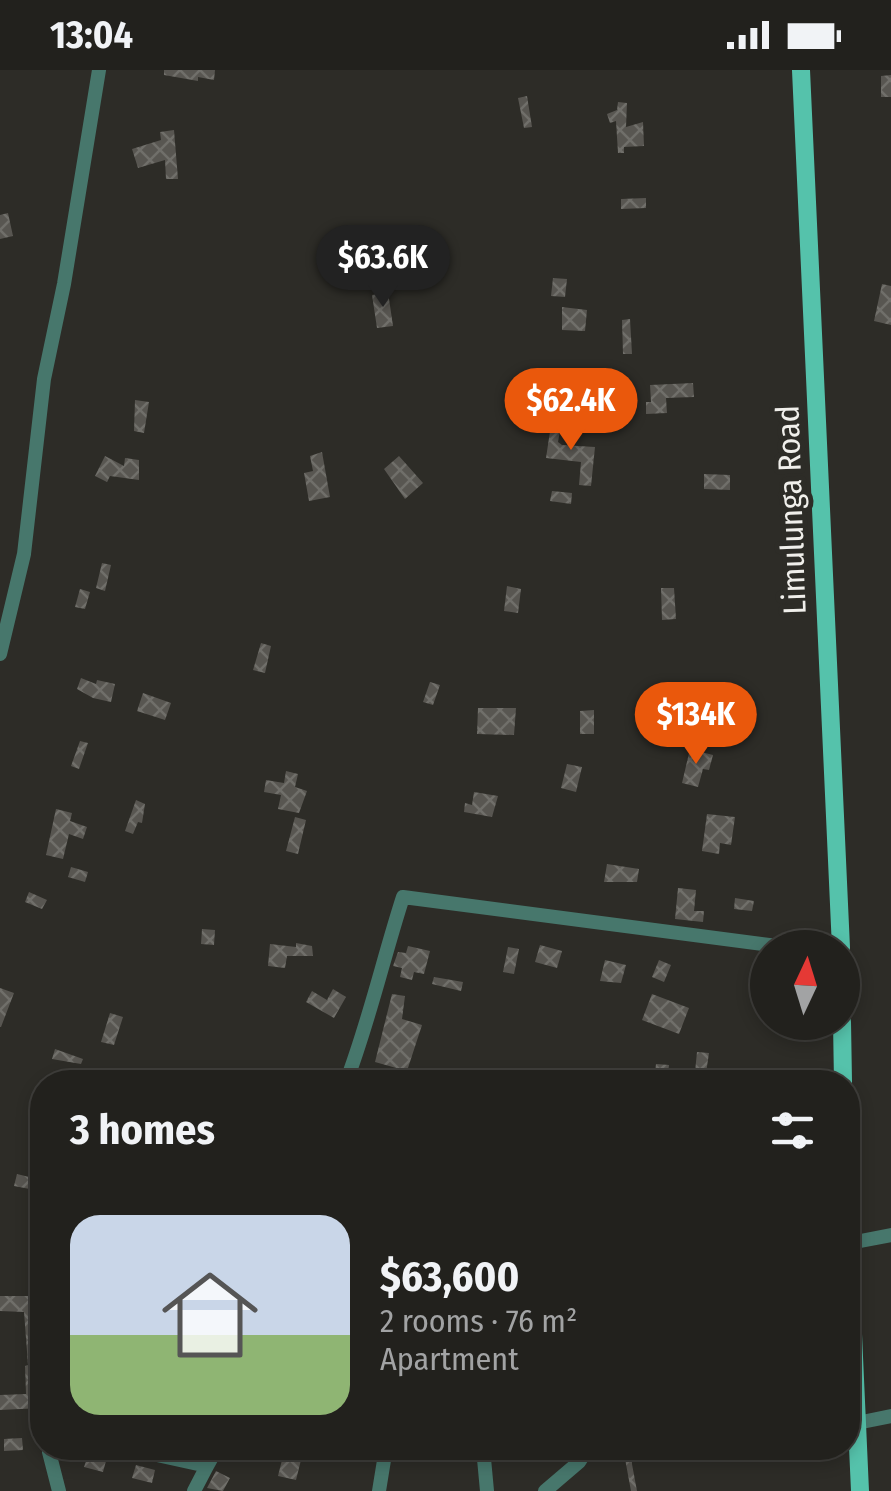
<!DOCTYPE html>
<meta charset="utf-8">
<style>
body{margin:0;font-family:"Fira Sans Condensed",sans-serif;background:#2e2e2a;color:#f1f3f6;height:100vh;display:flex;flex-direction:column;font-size:38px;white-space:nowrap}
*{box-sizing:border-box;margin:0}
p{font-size:32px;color:#a2a3a4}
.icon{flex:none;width:55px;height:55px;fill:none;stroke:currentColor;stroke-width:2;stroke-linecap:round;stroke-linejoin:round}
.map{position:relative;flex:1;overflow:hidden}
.sheet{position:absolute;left:30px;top:1000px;width:830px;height:390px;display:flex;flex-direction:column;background:#22211d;border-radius:40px;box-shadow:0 5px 15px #0003,0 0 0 2px #3f3e3b}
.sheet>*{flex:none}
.needle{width:65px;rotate:4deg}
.fabs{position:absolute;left:750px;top:860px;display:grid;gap:20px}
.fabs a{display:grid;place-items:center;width:110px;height:110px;border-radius:50%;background:#22211d;box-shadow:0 5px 15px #0003,0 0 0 2px #3f3e3b;font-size:50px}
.price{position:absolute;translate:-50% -85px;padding:0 22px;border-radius:35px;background:#ea580c;color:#fff;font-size:32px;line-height:65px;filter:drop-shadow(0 2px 5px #0008)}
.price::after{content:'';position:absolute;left:50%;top:60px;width:30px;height:22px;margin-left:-15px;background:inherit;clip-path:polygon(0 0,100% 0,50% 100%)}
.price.selected{background:#222;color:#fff}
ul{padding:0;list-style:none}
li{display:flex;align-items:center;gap:30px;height:250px;padding:0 40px}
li+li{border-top:2px solid #3f3e3b}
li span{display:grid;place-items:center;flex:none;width:280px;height:200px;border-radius:30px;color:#555}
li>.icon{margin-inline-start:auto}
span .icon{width:120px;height:120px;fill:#fffc;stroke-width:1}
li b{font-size:42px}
h2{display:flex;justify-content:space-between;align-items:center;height:120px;padding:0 40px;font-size:42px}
.status{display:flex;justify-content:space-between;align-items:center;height:70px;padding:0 50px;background:#22211d;direction:ltr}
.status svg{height:28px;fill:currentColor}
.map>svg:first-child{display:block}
</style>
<div class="status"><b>13:04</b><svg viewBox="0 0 49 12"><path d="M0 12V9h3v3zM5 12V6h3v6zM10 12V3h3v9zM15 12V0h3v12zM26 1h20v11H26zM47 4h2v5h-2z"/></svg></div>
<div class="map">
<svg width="891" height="1421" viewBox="0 0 891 1421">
<defs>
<pattern id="building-cross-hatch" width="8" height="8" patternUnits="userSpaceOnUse" patternTransform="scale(2.5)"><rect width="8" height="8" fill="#585651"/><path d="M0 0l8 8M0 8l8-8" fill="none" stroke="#706f6a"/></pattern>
</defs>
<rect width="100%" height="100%" fill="#2d2c27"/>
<path fill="url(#building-cross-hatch)" d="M164,0H215L214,10L198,7V11L164,5Z
M891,5V27H881V6Z
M527,26L532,57L524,58L518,28Z
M618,32L627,33L626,57L643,52L644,76L624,77V83H618L616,51L610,53L607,44L617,40Z
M174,60L178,109H166L165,90L138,98L132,79L161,70L160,62Z
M646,128V138L621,139V129Z
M8,143L13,166L0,169V145Z
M553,208L567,209L565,227L551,226Z
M882,214L891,216V255L874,251Z
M388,222L393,256L377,258L372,225Z
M562,237L587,240L585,261L562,260Z
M630,249L632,284H623L622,250Z
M693,313L694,327L666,328L667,343L646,344V332H651L650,315Z
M135,330L149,332L144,363L134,361Z
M552,348L562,350L558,372L562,375L595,377L591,416L579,415L581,392L546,388Z
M322,382L330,427L309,431L304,403L313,401L310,386Z
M105,386L124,396L125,388L139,390V410L110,406L107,412L95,406Z
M399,386L423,413L405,429L384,399Z
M704,404L730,405V420L704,419Z
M552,421L572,423L571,434L550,431Z
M102,493L111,495L105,521L96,518Z
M507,516L521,519L518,543L504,541Z
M661,518H674L676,549L662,550Z
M80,519L90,522L85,539L75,537Z
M261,573L271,576L265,603L253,600Z
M81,608L96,614L97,610L115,614L111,632L93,628L77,619Z
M430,612L440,615L433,635L423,632Z
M143,623L171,633L165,650L137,641Z
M478,638H516L514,665L477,664Z
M594,640V664H580V641Z
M80,671L88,673L79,699L71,696Z
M690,679L713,685L709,700L703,699L698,717L682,713Z
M567,694L582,697L576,722L561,718Z
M286,701L298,704L295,717L307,721L299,743L278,739L281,725L264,722L266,710L284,713Z
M474,722L498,726L492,747L464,742L465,733L472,735Z
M136,730L145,734L142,753L138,752L133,764L125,761Z
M56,739L72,743L70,751L87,757L83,769L69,764L63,789L46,785Z
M707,744L735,747L731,775L720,773L719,784L702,781Z
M295,747L306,750L298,784L286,781Z
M607,794L639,799L637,812H604Z
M71,797L88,802L85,812L68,807Z
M678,818L696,820L694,841H704L703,852L675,849Z
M29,822L47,830L42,839L25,832Z
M735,828L754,831L752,841L734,839Z
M202,859L215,860L214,875L201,874Z
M296,873L312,876L313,886H287L285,898L268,896L270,874L296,877Z
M540,875L562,881L557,898L535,892Z
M408,876L430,881L424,904L414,902L412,910L400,907L402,898L393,896L398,882L406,883Z
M508,877L519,879L514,904L503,902Z
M605,890L626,895L621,913L600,911Z
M659,890L671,895L664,912L652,907Z
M434,907L463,912L461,921L432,914Z
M755,913H768V930H755Z
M0,918L14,923L1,957H0Z
M333,919L346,927L334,948L306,932L312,921L327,930Z
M392,924L405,926L402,949L422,955L407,1001L375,992Z
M652,924L689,938L679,964L642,950Z
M110,943L123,947L114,975L101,972Z
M55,979L83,989L81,994L52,989Z
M697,982L709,983L706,1003L718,1004L717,1012H686L687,1002H695Z
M656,994L669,995L667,1012L654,1011Z
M17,1104L37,1109L35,1120L14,1116Z
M0,1226H39L42,1338L0,1340V1325L26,1324L25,1296L28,1295L24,1242L0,1241Z
M22,1368L23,1380L4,1381V1369Z
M285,1378H304L296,1410L278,1406Z
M623,1378H629L637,1421H631Z
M102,1390L106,1391L103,1402L84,1397L86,1391Z
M136,1395L155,1400L152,1413L132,1408Z
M216,1401L230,1408L223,1421L207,1418Z"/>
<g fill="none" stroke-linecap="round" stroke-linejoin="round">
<path stroke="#47776c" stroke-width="14" d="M0,584L24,484L44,309L64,214L99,0
M346,1012C369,952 383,889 403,827L793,878
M850,1173L891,1165
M857,1353L891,1346
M125,1378L207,1396L194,1421
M483,1378L487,1421
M207,1396L217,1378
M59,1421L49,1382L119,1378
M379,1421L386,1378
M545,1421L579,1392L588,1378"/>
<path stroke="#55c2ab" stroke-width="18" d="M801,0L841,878
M842,952L843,1012
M848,1152L860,1421"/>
</g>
<g text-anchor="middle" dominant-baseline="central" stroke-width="10" stroke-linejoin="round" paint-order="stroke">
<g font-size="32" fill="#f0efeb" stroke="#2d2c27">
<text transform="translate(791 440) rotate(-92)">Limulunga Road</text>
</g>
</g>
</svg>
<div class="fabs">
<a><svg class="needle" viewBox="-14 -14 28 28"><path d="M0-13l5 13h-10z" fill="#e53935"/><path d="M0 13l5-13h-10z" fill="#a2a3a4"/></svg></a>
</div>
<b class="price selected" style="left:383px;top:240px">$63.6K</b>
<b class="price" style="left:571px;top:383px">$62.4K</b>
<b class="price" style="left:696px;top:697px">$134K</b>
<section class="sheet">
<h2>3 homes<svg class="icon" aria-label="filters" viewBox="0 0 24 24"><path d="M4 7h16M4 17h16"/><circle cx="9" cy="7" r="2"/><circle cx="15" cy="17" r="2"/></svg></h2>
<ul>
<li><span style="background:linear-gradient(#c9d6e8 60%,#8fb573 0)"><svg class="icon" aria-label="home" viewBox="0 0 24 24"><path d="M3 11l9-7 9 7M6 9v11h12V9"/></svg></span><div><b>$63,600</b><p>2 rooms · 76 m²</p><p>Apartment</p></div></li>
</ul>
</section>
</div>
